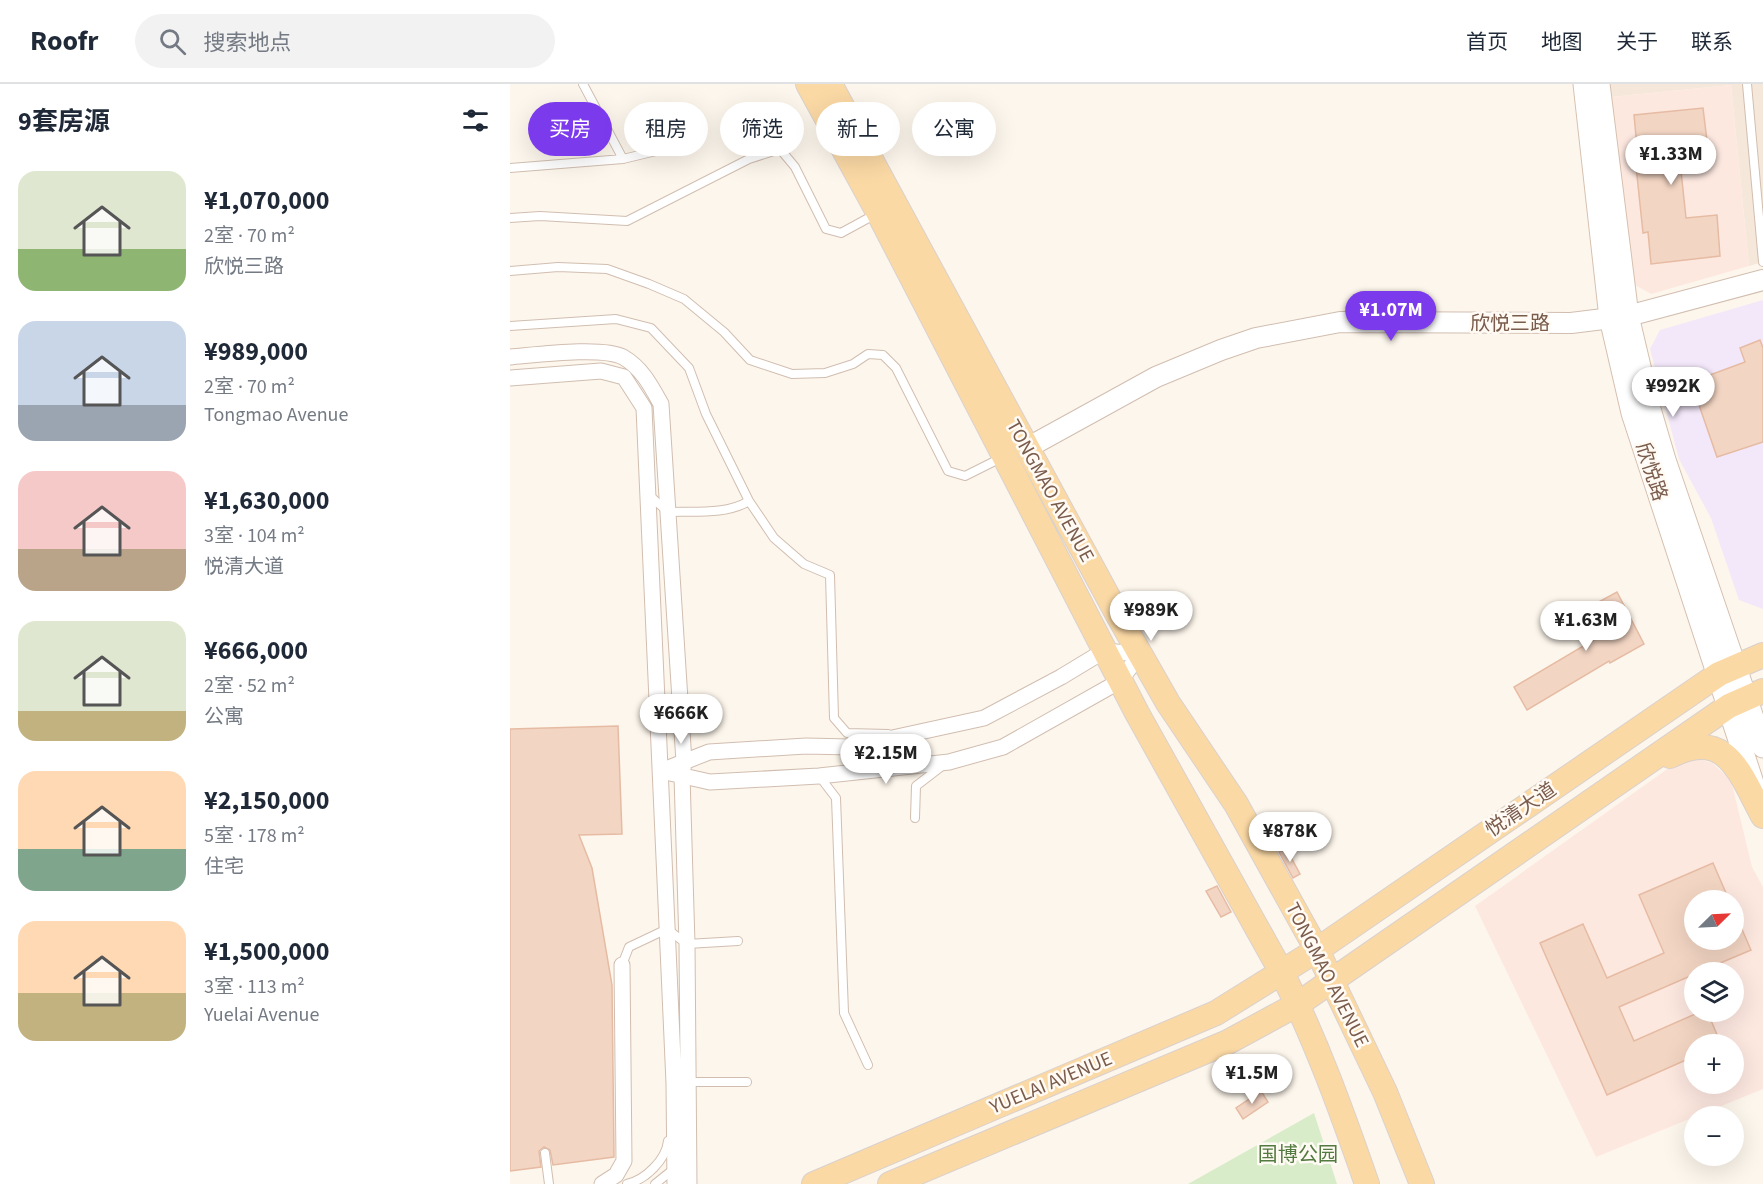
<!DOCTYPE html>
<html lang="zh">
<meta charset="utf-8">
<style>
body{margin:0;font-family:"Source Sans 3","Noto Sans SC",sans-serif;background:#f2f2f3;color:#1f2937;height:100vh;display:flex;flex-direction:column;font-size:22px;white-space:nowrap}
*{box-sizing:border-box;margin:0}
p{font-size:20px;color:#747a83}
.icon{flex:none;width:33px;height:33px;fill:none;stroke:currentColor;stroke-width:2;stroke-linecap:round;stroke-linejoin:round}
.map{position:relative;flex:1;overflow:hidden}
.sheet{display:flex;flex-direction:column;background:#fff;width:510px}
.sheet>*{flex:none}
.banner{position:absolute;left:18px;top:18px;width:570px;height:54px;display:flex;gap:12px}
.needle{width:39px;rotate:66deg}
.buttons{position:absolute;left:1174px;top:806px;display:grid;gap:12px}
.buttons a{display:grid;place-items:center;width:60px;height:60px;border-radius:50%;background:#fff;box-shadow:0 6px 24px #0002;font-size:30px}
.price{position:absolute;translate:-50% -51px;padding:0 14px;border-radius:21px;background:#fff;color:#222;font-size:20px;line-height:39px;filter:drop-shadow(0 2px 3px #0008)}
.price::after{content:'';position:absolute;left:50%;top:36px;width:18px;height:14px;margin-left:-9px;background:inherit;clip-path:polygon(0 0,100% 0,50% 100%)}
.price.selected{background:#7c3aed;color:#fff}
ul{padding:0;list-style:none}
li{display:flex;align-items:center;gap:18px;height:150px;padding:0 18px}
li span{display:grid;place-items:center;flex:none;width:168px;height:120px;border-radius:18px;color:#555}
li>.icon{margin-inline-start:auto}
span .icon{width:72px;height:72px;fill:#fffc;stroke-width:1}
li b{font-size:26px}
h2{display:flex;justify-content:space-between;align-items:center;height:72px;padding:0 18px;font-size:26px}
.chip{padding:0 21px;border-radius:27px;background:#fff;box-shadow:0 6px 24px #0002;font-size:21px;line-height:54px}
.chip.selected{background:#7c3aed;color:#fff}
header{display:flex;align-items:center;gap:36px;box-sizing:border-box;height:84px;padding:0 30px;background:#fff;border-bottom:2px solid #e0e1e3}
header strong{font-size:28px}
nav{display:flex;gap:33px;margin-inline-start:auto;font-size:21px}
.search{width:420px;height:54px;background:#f2f2f3;display:flex;align-items:center;gap:15px;box-sizing:border-box;padding:0 21px;border-radius:33px;color:#747a83;font-size:22px}
main{display:flex;flex:1;min-height:0}
.map>svg:first-child{display:block}
</style>
<header>
<strong>Roofr</strong>
<div class="search"><svg class="icon" aria-label="search" viewBox="0 0 24 24"><circle cx="10" cy="10" r="6"/><path d="M15 15l6 6"/></svg>搜索地点</div>
<nav><a>首页</a><a>地图</a><a>关于</a><a>联系</a></nav>
</header>
<main>
<section class="sheet">
<h2>9套房源<svg class="icon" aria-label="filters" viewBox="0 0 24 24"><path d="M4 7h16M4 17h16"/><circle cx="9" cy="7" r="2"/><circle cx="15" cy="17" r="2"/></svg></h2>
<ul>
<li><span style="background:linear-gradient(#dfe7d0 65%,#8fb573 0)"><svg class="icon" aria-label="home" viewBox="0 0 24 24"><path d="M3 11l9-7 9 7M6 9v11h12V9"/></svg></span><div><b>¥1,070,000</b><p>2室 · 70 m²</p><p>欣悦三路</p></div></li>
<li><span style="background:linear-gradient(#c9d6e8 70%,#9aa5b1 0)"><svg class="icon" aria-label="home" viewBox="0 0 24 24"><path d="M3 11l9-7 9 7M6 9v11h12V9"/></svg></span><div><b>¥989,000</b><p>2室 · 70 m²</p><p>Tongmao Avenue</p></div></li>
<li><span style="background:linear-gradient(#f6c9c9 65%,#b9a48a 0)"><svg class="icon" aria-label="home" viewBox="0 0 24 24"><path d="M3 11l9-7 9 7M6 9v11h12V9"/></svg></span><div><b>¥1,630,000</b><p>3室 · 104 m²</p><p>悦清大道</p></div></li>
<li><span style="background:linear-gradient(#dfe7d0 75%,#c2b280 0)"><svg class="icon" aria-label="home" viewBox="0 0 24 24"><path d="M3 11l9-7 9 7M6 9v11h12V9"/></svg></span><div><b>¥666,000</b><p>2室 · 52 m²</p><p>公寓</p></div></li>
<li><span style="background:linear-gradient(#ffd9b3 65%,#7fa58c 0)"><svg class="icon" aria-label="home" viewBox="0 0 24 24"><path d="M3 11l9-7 9 7M6 9v11h12V9"/></svg></span><div><b>¥2,150,000</b><p>5室 · 178 m²</p><p>住宅</p></div></li>
<li><span style="background:linear-gradient(#ffd9b3 60%,#c2b280 0)"><svg class="icon" aria-label="home" viewBox="0 0 24 24"><path d="M3 11l9-7 9 7M6 9v11h12V9"/></svg></span><div><b>¥1,500,000</b><p>3室 · 113 m²</p><p>Yuelai Avenue</p></div></li>
</ul>
</section>
<div class="map">
<svg width="1253" height="1100" viewBox="0 0 1253 1100">
<rect width="100%" height="100%" fill="#fdf6ec"/>
<path fill="#f5e8da" d="M1099,0H1253V178L1239,182L1221,1L1101,13Z"/>
<path fill="#fde8e0" fill-rule="evenodd" d="M1221,1L1239,182L1141,210L1125,201L1101,13Z
M1189,675L1202,679L1221,696L1242,783L1253,803V1005L1086,1073L965,822L1163,681L1175,676ZM1185,816H1224V855H1185ZM1185,888H1224V927H1185ZM1185,960H1224V999H1185Z"/>
<path fill="#f3e8fa" d="M1253,216V525L1229,516L1201,434L1169,375L1140,265L1150,246Z"/>
<path fill="#d8ecc9" d="M804,1029L827,1100H678Z"/>
<path fill="#f3d5c3" stroke="#e6bba3" stroke-width="1.5" d="M1193,24L1198,65L1169,68L1176,134L1207,131L1210,172L1141,180L1138,148L1133,149L1124,63H1127L1124,31Z
M1250,256L1253,264V358L1207,373L1181,298L1235,278L1230,264Z
M1107,508L1134,560L1100,579L1099,577L1017,626L1004,603L1087,554L1072,527Z
M108,642L112,750L69,751L82,784L102,901L104,1073L43,1081L40,1066L34,1063L29,1067L31,1083L0,1087V645Z
M776,764L790,790L783,794L769,768Z
M1203,779L1219,816H1185V855H1224V827L1241,866L1189,888H1185V890L1109,923L1124,957L1192,927H1197L1211,960H1185V972L1097,1011L1030,859L1073,840L1097,894L1154,869L1129,811Z
M707,802L721,828L711,833L696,807Z
M751,1007L758,1018L733,1035L726,1024Z"/>
<g fill="none" stroke-linecap="round" stroke-linejoin="round">
<g stroke="#d1beb0" stroke-width="10">
<path id="service" d="M73,0L113,75
M1237,0L1253,178
M0,84L113,75L146,67
M0,134L30,132L117,137L239,75L270,65L285,83L316,145L331,149L364,131
M0,187L48,183L97,185L139,200L174,215L214,248L240,276L282,290L315,289L343,280L358,270L373,271L386,284L438,387L455,392L493,373
M0,242L106,235L141,244L179,284L196,330L239,417L264,454L294,480L320,491L324,634L337,649L378,650
M139,411L158,428C185,427 216,431 239,417
M310,693L326,714L334,929L358,981
M405,734L406,702L432,682
M112,881L119,863L157,845L177,860L228,857
M178,998H237
M35,1069L39,1100
M117,1100C135,1096 156,1076 158,1057
M145,1100L165,1084"/>
</g>
<g stroke="#d1beb0" stroke-width="17">
<path id="minor" d="M0,273C25,271 92,262 113,273C132,284 141,302 151,320L174,678L172,692L177,860L179,1100
M0,294L91,287L114,293L134,324L164,999L165,1100
M594,567L630,570L610,597L493,663L439,678L309,692L200,698L151,687L199,668L296,662L341,663L474,634L551,593Z
M92,1100L106,1091L114,1077L112,881"/>
</g>
<g stroke="#d1beb0" stroke-width="22">
<path id="tertiary" d="M517,364L646,293L711,266L746,254L830,238L1061,239L1118,232L1253,196"/>
</g>
<g stroke="#d6c0b0" stroke-width="23">
<path id="secondary" d="M1074,0L1100,234L1122,329L1245,705
M1089,0L1118,232L1140,325L1155,376L1253,663"/>
</g>
<g stroke="#dad1cd" stroke-width="26">
<path id="primary" d="M298,0L368,128L627,629L772,889C806,956 832,1028 857,1100
M320,0L609,533L658,619L726,720L807,866L875,1008L912,1100
M1160,672C1217,643 1230,690 1253,732
M304,1100L706,929L807,866L1209,590L1253,571
M380,1100L718,958L788,920L1219,622L1253,607"/>
</g>
<use href="#service" stroke="#fff" stroke-width="8"/>
<use href="#minor" stroke="#fff" stroke-width="15"/>
<use href="#tertiary" stroke="#fff" stroke-width="20"/>
<use href="#secondary" stroke="#fff" stroke-width="21"/>
<use href="#primary" stroke="#fbd9a5" stroke-width="24"/>
</g>
<g text-anchor="middle" dominant-baseline="central" stroke-width="5" stroke-linejoin="round" paint-order="stroke">
<g font-size="20" fill="#7a5c4d" stroke="#fffaf3">
<text x="1000" y="240">欣悦三路</text>
<text transform="translate(1141 388) rotate(72)">欣悦路</text>
<text transform="translate(540 407) rotate(61)">TONGMAO AVENUE</text>
<text transform="translate(1011 726) rotate(-34)">悦清大道</text>
<text transform="translate(817 891) rotate(63)">TONGMAO AVENUE</text>
<text transform="translate(541 999) rotate(-23)">YUELAI AVENUE</text>
</g>
<g font-size="20" fill="#537a41" stroke="#fffaf3">
<text x="788" y="1071">国博公园</text>
</g>
</g>
</svg>
<div class="buttons">
<a><svg class="needle" viewBox="-14 -14 28 28"><path d="M0-13l5 13h-10z" fill="#e53935"/><path d="M0 13l5-13h-10z" fill="#747a83"/></svg></a>
<a><svg class="icon" aria-label="layers" viewBox="0 0 24 24"><path d="M12 4l9 5-9 5-9-5zM3 14l9 5 9-5"/></svg></a>
<a>+</a>
<a>−</a>
</div>
<b class="price" style="left:1161px;top:102px">¥1.33M</b>
<b class="price selected" style="left:881px;top:258px">¥1.07M</b>
<b class="price" style="left:1163px;top:334px">¥992K</b>
<b class="price" style="left:641px;top:558px">¥989K</b>
<b class="price" style="left:1076px;top:568px">¥1.63M</b>
<b class="price" style="left:171px;top:661px">¥666K</b>
<b class="price" style="left:376px;top:701px">¥2.15M</b>
<b class="price" style="left:780px;top:779px">¥878K</b>
<b class="price" style="left:742px;top:1021px">¥1.5M</b>
<div class="banner">
<a class="chip selected">买房</a>
<a class="chip">租房</a>
<a class="chip">筛选</a>
<a class="chip">新上</a>
<a class="chip">公寓</a>
</div>
</div>
</main>
